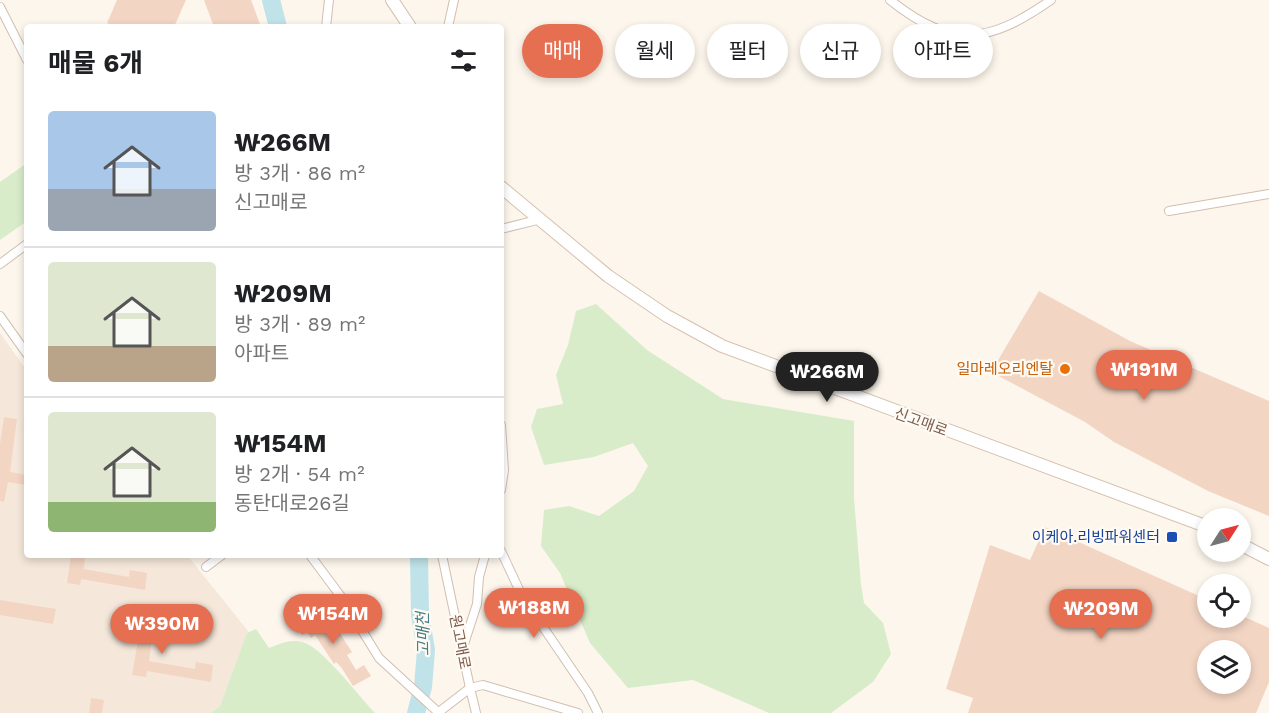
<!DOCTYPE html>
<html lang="ko">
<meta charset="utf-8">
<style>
body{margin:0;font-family:"Work Sans","Noto Sans KR",sans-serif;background:#f6f6f6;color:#202124;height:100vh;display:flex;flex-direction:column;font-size:22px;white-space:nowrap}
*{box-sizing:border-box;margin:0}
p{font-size:20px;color:#757577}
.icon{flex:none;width:33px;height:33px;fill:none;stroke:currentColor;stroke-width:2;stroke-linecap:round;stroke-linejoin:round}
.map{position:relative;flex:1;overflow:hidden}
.side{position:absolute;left:24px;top:24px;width:480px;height:534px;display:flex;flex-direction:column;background:#fff;border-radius:6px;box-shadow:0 3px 9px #0003}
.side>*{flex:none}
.guide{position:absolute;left:522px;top:24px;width:570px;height:54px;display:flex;gap:12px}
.needle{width:39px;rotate:54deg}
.controls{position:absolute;left:1197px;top:508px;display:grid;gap:12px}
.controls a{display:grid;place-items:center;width:54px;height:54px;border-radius:50%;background:#fff;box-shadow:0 3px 9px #0003;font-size:30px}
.price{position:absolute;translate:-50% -51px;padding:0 14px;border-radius:21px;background:#e76f51;color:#fff;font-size:20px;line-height:39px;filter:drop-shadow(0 2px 3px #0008)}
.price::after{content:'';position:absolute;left:50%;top:36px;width:18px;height:14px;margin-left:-9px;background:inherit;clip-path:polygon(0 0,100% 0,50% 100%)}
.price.active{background:#222;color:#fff}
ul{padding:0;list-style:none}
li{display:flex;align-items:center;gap:18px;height:150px;padding:0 24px}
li+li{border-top:2px solid #e0e0e0}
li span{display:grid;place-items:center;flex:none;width:168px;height:120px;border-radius:6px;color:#555}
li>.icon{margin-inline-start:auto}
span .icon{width:72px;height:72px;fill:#fffc;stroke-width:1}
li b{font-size:26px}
h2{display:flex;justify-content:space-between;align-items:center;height:72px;padding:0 24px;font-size:26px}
.tag{padding:0 21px;border-radius:27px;background:#fff;box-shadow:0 3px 9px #0003;font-size:21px;line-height:54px}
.tag.active{background:#e76f51;color:#fff}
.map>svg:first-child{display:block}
</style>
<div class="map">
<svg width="1269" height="713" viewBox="0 0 1269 713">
<rect width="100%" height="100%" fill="#fdf6ec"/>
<path fill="#f5e8da" d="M0,333L27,371V555H187L248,631L220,706L211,713H0Z"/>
<path fill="#d8ecc9" d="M27,163V221L0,240V182Z
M596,304L647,350L723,399L854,421V498L861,585L864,603L883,623L891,654L873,682L831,713H769L693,680L628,688L590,643L560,573L541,546L544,510L569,506L599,516L634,491L648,466L633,443L594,457L544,465L531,427L537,409L563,404L556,375L568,345L576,311Z
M256,629L269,648C281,643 293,638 305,643C324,650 359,696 375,713H211L220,706L247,633Z"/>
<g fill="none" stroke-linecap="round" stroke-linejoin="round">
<path stroke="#bfe3e8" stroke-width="18" d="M271,0L278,27
M416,713L423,687L426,650L420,615L419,555"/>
</g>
<path fill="#f3d5c3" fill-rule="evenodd" d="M117,0H186L174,27H117L107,23Z
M204,0H251L261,27H214Z
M1039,291L1130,341L1269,401V516L1208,491L1114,442L1085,422L991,372Z
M4,417L17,419L10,472L27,475V485L8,482L4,502L0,501V444Z
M1045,527L1208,600V618H1240V615L1269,628V682L1256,713H968L973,698L946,689L990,545L1030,560ZM1208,651H1240V684H1208Z
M71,555H85L84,569L129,577L130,570L147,573L145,590L81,579L80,585L67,583Z
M0,600L56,609L53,624L0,615Z
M144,606L156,607L149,661L195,669L196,662L213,665L211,682L147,671L146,677L132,675Z
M324,609L352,652L347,655L356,670L364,665L371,676L353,686L341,667L336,662L334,664L315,635L311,638L307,632L302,635L297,627L313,617L311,614Z
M91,698L104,700L102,713H89Z"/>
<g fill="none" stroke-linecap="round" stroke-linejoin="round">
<g stroke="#d1beb0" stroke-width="10">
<path id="street" d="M890,0C952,49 988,44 1051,0
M0,7L27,60
M326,27L329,0
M448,27L454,0
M1169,211L1269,194
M501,229L537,220
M0,264L27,244
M0,316L27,354
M501,425L504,470L501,490
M501,551L522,596L588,693L598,713
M310,555L342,598L379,658L439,713
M442,555L470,688L483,685L578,713
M206,567L222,555
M462,650L477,604L479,577L485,555
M439,712L470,688L476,713"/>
</g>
<g stroke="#d6c0b0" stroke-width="14">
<path id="secondary" d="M392,0L410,27
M501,187L608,276L667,316L722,346L1208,527
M1240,544L1269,559"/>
</g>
<use href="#street" stroke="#fff" stroke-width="8"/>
<use href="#secondary" stroke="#fff" stroke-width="12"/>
</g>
<circle fill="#e8710a" stroke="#fffaf3" stroke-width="2" cx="1065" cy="369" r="6"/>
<rect fill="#1a4fb4" stroke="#fffaf3" stroke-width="2" x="1166" y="531" width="12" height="12" rx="3"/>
<g text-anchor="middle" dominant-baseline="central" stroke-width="4.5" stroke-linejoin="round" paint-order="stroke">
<g font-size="15" fill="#c56008" stroke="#fffaf3" text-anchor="end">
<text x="1053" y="369">일마레오리엔탈</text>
</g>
<g font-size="15" fill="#7a5c4d" stroke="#fffaf3">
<text transform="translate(921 422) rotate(20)">신고매로</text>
<text transform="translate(460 642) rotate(79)">원고매로</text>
</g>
<g font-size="15" fill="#164399" stroke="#fffaf3" text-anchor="end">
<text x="1160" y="537">이케아.리빙파워센터</text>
</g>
<g font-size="16" font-style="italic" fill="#437c86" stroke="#fffaf3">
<text transform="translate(423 634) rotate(-91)">고매천</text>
</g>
</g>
</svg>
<div class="controls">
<a><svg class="needle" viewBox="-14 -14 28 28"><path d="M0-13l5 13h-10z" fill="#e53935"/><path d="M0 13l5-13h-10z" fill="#757577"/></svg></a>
<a><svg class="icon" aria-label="locate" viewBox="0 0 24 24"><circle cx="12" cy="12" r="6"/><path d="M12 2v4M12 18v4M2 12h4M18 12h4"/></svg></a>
<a><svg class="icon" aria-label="layers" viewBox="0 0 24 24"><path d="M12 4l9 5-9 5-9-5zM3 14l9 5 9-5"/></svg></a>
</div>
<b class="price" style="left:1144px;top:401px">₩191M</b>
<b class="price active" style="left:827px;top:403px">₩266M</b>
<b class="price" style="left:534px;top:639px">₩188M</b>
<b class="price" style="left:1101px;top:640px">₩209M</b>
<b class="price" style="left:333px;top:645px">₩154M</b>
<b class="price" style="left:162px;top:655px">₩390M</b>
<div class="guide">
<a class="tag active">매매</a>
<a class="tag">월세</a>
<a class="tag">필터</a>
<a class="tag">신규</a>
<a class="tag">아파트</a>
</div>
<section class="side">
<h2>매물 6개<svg class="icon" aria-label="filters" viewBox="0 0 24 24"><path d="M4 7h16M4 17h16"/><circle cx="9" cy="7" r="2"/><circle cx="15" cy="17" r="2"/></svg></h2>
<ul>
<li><span style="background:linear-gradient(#a9c7e8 65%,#9aa5b1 0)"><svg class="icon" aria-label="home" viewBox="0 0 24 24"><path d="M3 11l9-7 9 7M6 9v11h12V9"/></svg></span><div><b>₩266M</b><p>방 3개 · 86 m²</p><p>신고매로</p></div></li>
<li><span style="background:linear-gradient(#dfe7d0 70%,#b9a48a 0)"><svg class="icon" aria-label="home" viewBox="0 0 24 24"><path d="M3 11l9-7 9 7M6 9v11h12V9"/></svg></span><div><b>₩209M</b><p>방 3개 · 89 m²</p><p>아파트</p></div></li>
<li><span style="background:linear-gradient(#dfe7d0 75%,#8fb573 0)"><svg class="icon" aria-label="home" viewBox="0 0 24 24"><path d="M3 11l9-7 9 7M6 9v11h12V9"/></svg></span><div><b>₩154M</b><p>방 2개 · 54 m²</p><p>동탄대로26길</p></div></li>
</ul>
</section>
</div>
